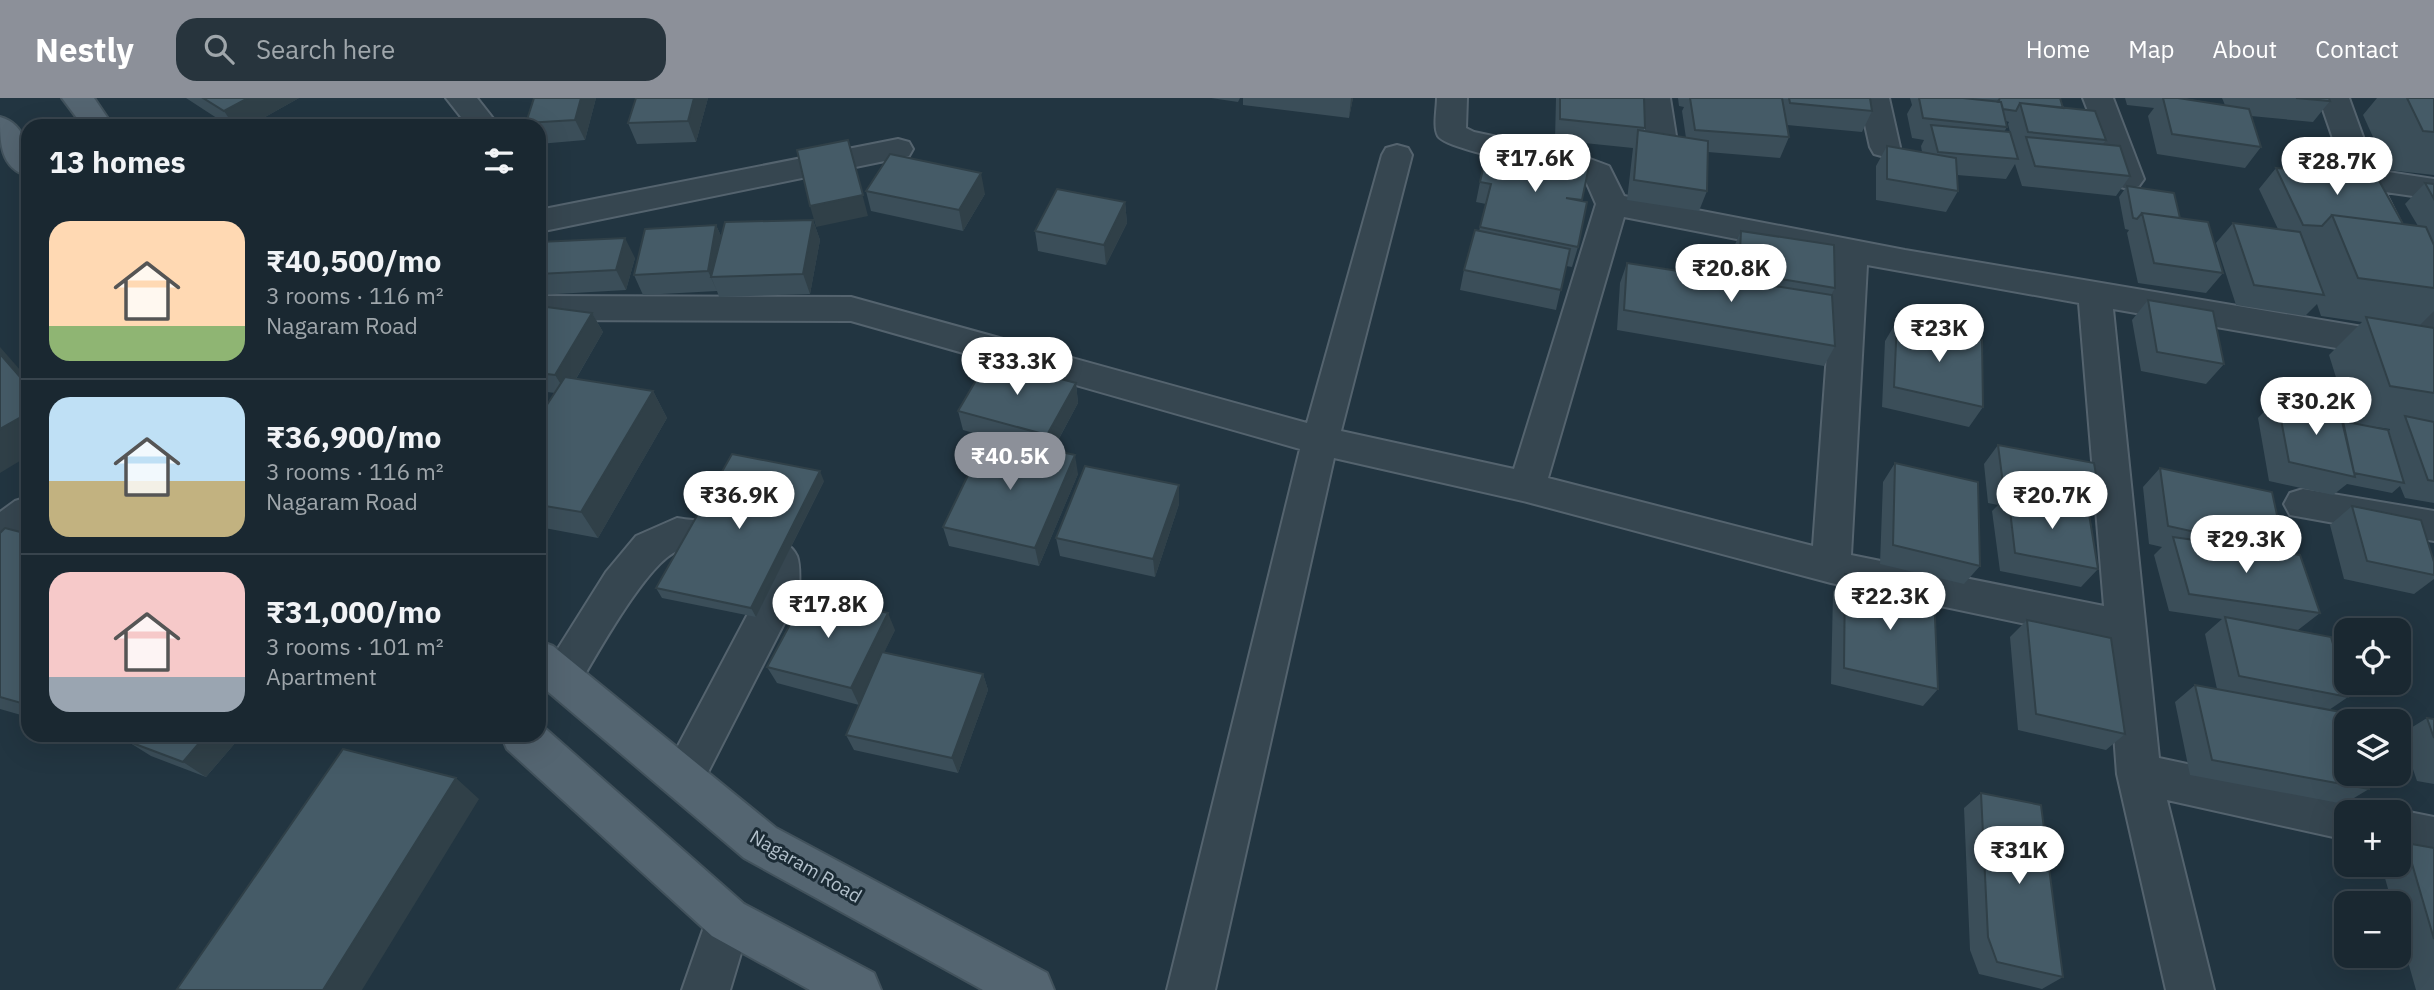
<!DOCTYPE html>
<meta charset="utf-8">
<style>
body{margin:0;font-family:"IBM Plex Sans",sans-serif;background:#27343d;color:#f1f3f6;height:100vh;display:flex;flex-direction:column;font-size:26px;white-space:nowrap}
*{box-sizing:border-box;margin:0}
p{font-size:23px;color:#9fa6ab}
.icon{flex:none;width:38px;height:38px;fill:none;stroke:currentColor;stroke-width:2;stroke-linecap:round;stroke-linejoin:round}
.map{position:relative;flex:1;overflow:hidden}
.drawer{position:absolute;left:21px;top:21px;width:525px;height:623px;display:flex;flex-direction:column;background:#1a2831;border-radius:21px;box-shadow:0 7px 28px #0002,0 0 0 2px #38444d}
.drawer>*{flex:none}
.controls{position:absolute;left:2334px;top:520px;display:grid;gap:14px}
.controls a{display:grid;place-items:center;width:77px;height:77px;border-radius:14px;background:#1a2831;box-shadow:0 7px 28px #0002,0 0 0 2px #38444d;font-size:35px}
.price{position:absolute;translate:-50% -60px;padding:0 16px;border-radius:24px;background:#fff;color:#222;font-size:23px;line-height:46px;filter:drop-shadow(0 2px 4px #0008)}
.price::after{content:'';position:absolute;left:50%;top:42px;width:21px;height:16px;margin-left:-10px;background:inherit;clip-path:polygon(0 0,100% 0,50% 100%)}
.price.current{background:#8c9099;color:#fff}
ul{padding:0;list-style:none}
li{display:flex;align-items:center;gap:21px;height:175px;padding:0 28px}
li+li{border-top:2px solid #38444d}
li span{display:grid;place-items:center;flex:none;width:196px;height:140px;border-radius:21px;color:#555}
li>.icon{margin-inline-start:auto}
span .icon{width:84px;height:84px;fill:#fffc;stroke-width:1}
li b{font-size:30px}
h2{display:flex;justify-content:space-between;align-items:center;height:84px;padding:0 28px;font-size:30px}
header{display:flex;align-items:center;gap:42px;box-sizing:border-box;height:98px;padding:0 35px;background:#8c9099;color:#fff}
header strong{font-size:33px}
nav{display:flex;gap:38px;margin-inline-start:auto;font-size:24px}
.search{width:490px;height:63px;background:#27343d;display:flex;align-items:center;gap:18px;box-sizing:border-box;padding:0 24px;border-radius:21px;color:#9fa6ab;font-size:26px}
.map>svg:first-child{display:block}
</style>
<header>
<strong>Nestly</strong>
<div class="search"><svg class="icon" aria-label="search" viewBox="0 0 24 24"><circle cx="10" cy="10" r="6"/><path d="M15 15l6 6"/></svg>Search here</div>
<nav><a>Home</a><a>Map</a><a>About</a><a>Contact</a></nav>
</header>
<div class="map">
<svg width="2434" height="892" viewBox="0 0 2434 892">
<rect width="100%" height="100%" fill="#223541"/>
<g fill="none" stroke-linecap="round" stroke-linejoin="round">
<g stroke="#54636e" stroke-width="4">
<path id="minor" d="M446,0H477L499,28H468Z
M1437,0H1467L1466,30L1474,34L1574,55L1609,68L1624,98L1905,152L2434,241V267L2113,211L2159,660L2347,700L2363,706L2366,714H2347V742L2167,702L2214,892H2166L2117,676L2107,543L1831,485L1527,404L1334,360L1215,892H1167L1300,351L851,223L539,222V198L851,199L1307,325L1382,57L1386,50L1397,47L1408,50L1412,57L1341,333L1514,371L1596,106L1585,81C1560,71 1447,53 1438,38C1433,29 1437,11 1437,0ZM1624,119L1834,160L1813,448L1548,380ZM1867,167L2079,205L2104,508L1851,457Z
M1640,0H1670L1677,44L1673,51L1662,54L1651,51L1647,44Z
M1859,0H1889L1900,49L1896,56L1885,59L1874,56L1870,49Z
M2083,0H2113L2144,81L2139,88L2128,91L2117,88Z
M2319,0H2349L2375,72L2434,81V101L2385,94L2434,191V237L2422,234L2417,225L2347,81Z
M898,41L909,44L913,51L909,58L539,134V112Z
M2303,391L2434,413V443L2290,417L2284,406L2290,395Z
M28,399V435L14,446L0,451V414L15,403Z
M677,420C707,425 783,427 797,458C801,469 799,485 799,496L698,694L683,700L668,694L661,680L759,495L760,469L751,463C731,460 701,451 682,452C652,454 592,565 576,592L561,597L546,592L540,579L606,474L636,438Z
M2399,712L2434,719V761L2399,754V714H2394Z
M728,799L744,806L751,822L730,892H682L712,806Z"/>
</g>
<g stroke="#42525c" stroke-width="4">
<path id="major" d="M62,0H94L113,28H83Z
M0,19C28,27 28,54 28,78C0,70 0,44 0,19Z
M539,543L553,548L776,730L1047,875L1054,892H983L744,760L539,586Z
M539,625L744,806L874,875L881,892H810L712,838L507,651L501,637H539Z"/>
</g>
<use href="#minor" fill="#364650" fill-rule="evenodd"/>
<use href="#major" fill="#546571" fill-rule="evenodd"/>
</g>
<path fill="#3b4e59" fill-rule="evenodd" d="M186,0H299L249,28H229Z
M534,0H596L585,42L539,46V28H528L526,25Z
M708,0L696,44L637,46L628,25Z
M1211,0H1240L1238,4Z
M1243,0H1353L1349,20L1243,7Z
M1556,0H1644L1645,30L1643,33L1686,40L1682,13L1684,9L1679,8L1678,0H1870L1872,13L1862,34L1787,27L1789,39L1780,60L1708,54L1707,93L1699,113L1627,102L1633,50L1555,42Z
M1910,0H2060L2063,10L2106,42L2103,46L2130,78L2116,98L2022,88L2015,66L2006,81L1957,77L1958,93L1946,114L1876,102V68L1887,48L1922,54L1921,48L1924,42L1912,40L1907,16L1912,7ZM2006,23L2009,24L2008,26L2010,34H2004L2007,29Z
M2125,0H2183L2225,7L2222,0H2329L2330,3L2313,24L2251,18L2261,49L2245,70L2157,56L2148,18L2154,10L2127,7Z
M2377,0H2434V77L2388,72L2363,17Z
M1590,63L1582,103L1578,149L1572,169L1566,168L1556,212L1460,192L1464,172L1479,133L1486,106L1476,104L1480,84Z
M2276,70L2403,126L2418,128L2405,106L2425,85L2434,86V213L2419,228L2434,230V405L2405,400L2400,388L2392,395L2347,386L2333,397L2269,383L2258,320L2277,300L2342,323L2350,324L2329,257L2362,224L2321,218L2317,206L2305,218L2236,207L2216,145L2233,125L2278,131L2259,91ZM2362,327L2390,331L2389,333Z
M2127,88L2180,120L2223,175L2206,195L2138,185L2127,135L2129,132L2125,131L2119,99Z
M866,93L985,96L963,133L871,113Z
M1125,104L1127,125L1106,167L1038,153L1035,133Z
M813,122L820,142L810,196L719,199L717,193L643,197L634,177L716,127L721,138Z
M1741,133L1835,190L1831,197L1835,248L1824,268L1617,232L1620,185L1627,165L1731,181L1732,153Z
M539,144L635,160L626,192L539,197Z
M2148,202L2224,266L2206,286L2141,273L2132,222Z
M539,208L592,215L603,234L576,281L653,293L667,320L598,440L539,429V319L555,295L539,293Z
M1897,223L1983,309L1969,329L1882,309L1885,243Z
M1076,285L1078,305L1053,352L1078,376L1039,468L949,448L943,429L987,339L963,332L958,313Z
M1998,347L2101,405L2090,418L2098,471L2081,489L2000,473L1992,413L1998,407L1988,405L1984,366Z
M1895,365L1980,468L1964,486L1880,466L1883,384Z
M2160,370L2285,454L2283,455L2320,515L2298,532L2348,599L2329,612L2369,691L2344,706L2190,677L2175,604L2195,587L2217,591L2205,536L2222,521L2169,513L2154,457L2162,449L2149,446L2143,389Z
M824,383L756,519L662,500L656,490Z
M1179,406L1155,479L1060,458L1056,440Z
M2352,408L2434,464V481L2414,496L2344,481L2330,427Z
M0,435L28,436V619L0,611Z
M1845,476L1938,591L1923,608L1831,586L1833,494Z
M2027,522L2125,636L2106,652L2018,632L2010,539Z
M895,532L884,554L983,576L988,592L958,675L854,652L846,637L866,592L859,607L777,585L767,569Z
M2427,620L2434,621V686L2417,683L2401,636Z
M242,637L206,679L151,658L127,643Z
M1981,695L2063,879L2042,891L1979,876L1970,852L1964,710Z
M2406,745L2434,750V892H2416L2399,832V805H2392L2381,766H2399V748Z"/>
<path fill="#304048" d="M248,0H299L249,28H234L224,13Z
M581,0H596L585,42L575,22Z
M694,0H708L696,44L688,23Z
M1351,0H1353L1349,20Z
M848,42L868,118L816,129L810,108Z
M981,75L985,96L963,133L959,112Z
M1125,104L1127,125L1106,167L1104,147Z
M813,122L820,142L810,196L803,176Z
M716,127L725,147L711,179L717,193L708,173Z
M625,140L635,160L626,192L616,172Z
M592,215L603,234L567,296L555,277Z
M0,249L28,281V288L0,256Z
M1076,285L1078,305L1050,357L1047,337Z
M653,293L667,320L598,440L581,414Z
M28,315V358L0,375V331Z
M1075,357L1078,376L1039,468L1035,450Z
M820,373L824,383L756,519L751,510Z
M1179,387V406L1155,479L1153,461Z
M888,515L895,532L859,607L851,590Z
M983,576L988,592L958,675L952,660Z
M206,637H242L206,679L183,664Z
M456,680L479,701L362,892H323Z"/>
<path fill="#455b67" stroke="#304048" stroke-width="2" d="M203,0H248L224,13Z
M534,0H581L575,22L526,25Z
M636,0H694L688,23L628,25Z
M1560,0H1644L1645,30L1560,21Z
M1690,0H1782L1789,39L1695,32Z
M1789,0H1870L1872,13L1790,5Z
M1919,0H1963L2001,4L2007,29L1923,20Z
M2000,0H2060L2063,10L2020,5L2016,13L2003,11L2001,4H1998Z
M2163,0H2178L2249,11L2261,49L2172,36Z
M2296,0H2329L2330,3Z
M2407,0H2434V34L2423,33Z
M2020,5L2095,13L2106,42L2028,34Z
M1931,27L2010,34L2018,61L1938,54Z
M1638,32L1708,43L1707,93L1634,82Z
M2026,39L2120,48L2130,78L2035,68Z
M848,42L863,97L810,108L797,52Z
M1489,45L1590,63L1582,102L1566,100L1587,104L1578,149L1480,129L1491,86L1480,84Z
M1887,48L1956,60L1958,93L1887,81Z
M890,56L981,75L959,112L866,93Z
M2276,70L2377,79L2403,126L2332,117L2322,128L2303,127Z
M2425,85L2434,86V101Z
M2127,88L2174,95L2180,120L2142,115L2137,121L2133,120Z
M1057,91L1125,104L1104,147L1035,133Z
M2142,115L2208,124L2223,175L2154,165Z
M2332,117L2426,129L2434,147V190L2358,180Z
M813,122L803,176L711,179L725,124Z
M2233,125L2300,134L2324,197L2254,187Z
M716,127L708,173L634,177L645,131Z
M1475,132L1570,151L1561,192L1464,172Z
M1741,133L1834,147L1835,190L1739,174Z
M625,140L616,172L539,176V144Z
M1627,165L1832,197L1835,248L1624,212Z
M2148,202L2213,213L2224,266L2157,254Z
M539,208L592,215L555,277L539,275Z
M2366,219L2434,230V295L2390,288Z
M1897,223L1982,242L1983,309L1894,289Z
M0,256L28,288V315L0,331Z
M988,262L1076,285L1047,337L958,313Z
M565,279L653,293L581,414L539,407V319Z
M2277,300L2341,314L2355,379L2289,364Z
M2405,318L2434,324V383L2428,382Z
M2342,323L2388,332L2404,385L2354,375Z
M987,338L1075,357L1035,450L943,429Z
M1998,347L2094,365L2101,405L2003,386Z
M732,356L820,373L751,510L656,490Z
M1895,365L1978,384L1980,468L1893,447Z
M1085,368L1179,387L1153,461L1056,440Z
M2160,370L2272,394L2285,454L2168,428Z
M2008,395L2088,410L2098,471L2015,455Z
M2352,408L2421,422L2434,464V477L2367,463Z
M5,430L28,436V607L0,599V435Z
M2173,439L2300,457L2320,515L2189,496Z
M1845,476L1934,496L1938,591L1844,570Z
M807,495L888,515L851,590L767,569Z
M2225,519L2331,539L2348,599L2239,578Z
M2027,522L2111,540L2125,636L2036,616Z
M882,554L983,576L952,660L846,637Z
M2195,587L2346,615L2349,623H2347V676H2365L2369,691L2212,662Z
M2427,620L2434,621V640Z
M132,637H206L183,664L127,643Z
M343,651L456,680L323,892H182L177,891Z
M1981,695L2041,707L2063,879L1997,864L1988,839Z
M2406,745L2434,750V841Z"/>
<g text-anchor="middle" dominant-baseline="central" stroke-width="6" stroke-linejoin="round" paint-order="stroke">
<g font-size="19" fill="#b2c0cb" stroke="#1b2b35">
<text transform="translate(806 768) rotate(30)">Nagaram Road</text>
</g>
</g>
</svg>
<div class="controls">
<a><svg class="icon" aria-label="locate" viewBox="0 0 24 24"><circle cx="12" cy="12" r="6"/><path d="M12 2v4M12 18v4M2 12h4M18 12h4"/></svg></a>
<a><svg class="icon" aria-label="layers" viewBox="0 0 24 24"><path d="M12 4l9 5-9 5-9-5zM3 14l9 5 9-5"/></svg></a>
<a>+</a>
<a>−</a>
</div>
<b class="price" style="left:1535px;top:96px">₹17.6K</b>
<b class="price" style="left:2337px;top:99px">₹28.7K</b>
<b class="price" style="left:1731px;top:206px">₹20.8K</b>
<b class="price" style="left:1939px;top:266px">₹23K</b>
<b class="price" style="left:1017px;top:299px">₹33.3K</b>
<b class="price" style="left:2316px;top:339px">₹30.2K</b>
<b class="price current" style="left:1010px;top:394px">₹40.5K</b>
<b class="price" style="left:739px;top:433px">₹36.9K</b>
<b class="price" style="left:2052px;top:433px">₹20.7K</b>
<b class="price" style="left:2246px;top:477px">₹29.3K</b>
<b class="price" style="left:1890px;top:534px">₹22.3K</b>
<b class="price" style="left:828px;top:542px">₹17.8K</b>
<b class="price" style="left:2019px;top:788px">₹31K</b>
<section class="drawer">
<h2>13 homes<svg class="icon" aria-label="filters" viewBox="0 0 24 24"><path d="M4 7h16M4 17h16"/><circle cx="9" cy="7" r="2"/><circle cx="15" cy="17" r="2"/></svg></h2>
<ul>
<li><span style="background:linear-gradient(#ffd9b3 75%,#8fb573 0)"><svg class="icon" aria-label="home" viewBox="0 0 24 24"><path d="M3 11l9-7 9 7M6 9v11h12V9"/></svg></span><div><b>₹40,500/mo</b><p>3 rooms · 116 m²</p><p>Nagaram Road</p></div></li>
<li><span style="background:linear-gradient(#bfe0f5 60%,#c2b280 0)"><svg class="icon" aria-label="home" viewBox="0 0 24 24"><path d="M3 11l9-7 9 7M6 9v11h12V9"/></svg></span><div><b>₹36,900/mo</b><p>3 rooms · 116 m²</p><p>Nagaram Road</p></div></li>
<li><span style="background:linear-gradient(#f6c9c9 75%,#9aa5b1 0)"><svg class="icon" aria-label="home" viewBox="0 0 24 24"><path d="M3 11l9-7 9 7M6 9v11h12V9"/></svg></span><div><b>₹31,000/mo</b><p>3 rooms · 101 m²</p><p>Apartment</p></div></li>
</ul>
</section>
</div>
